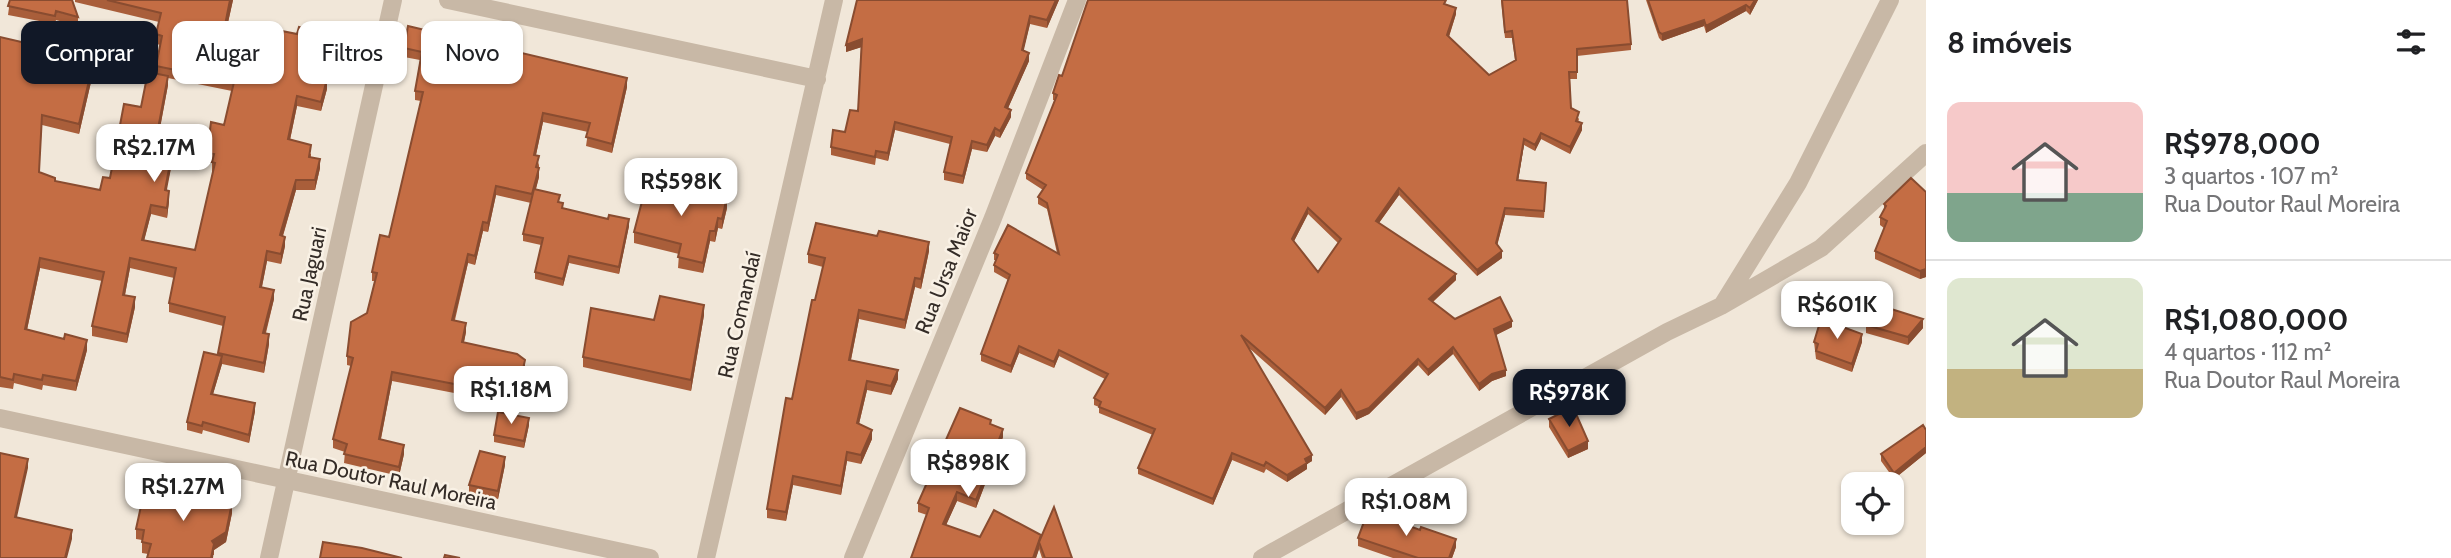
<!DOCTYPE html>
<html lang="pt">
<meta charset="utf-8">
<style>
body{margin:0;font-family:Cabin,sans-serif;background:#f2f2f2;color:#202124;height:100vh;display:flex;flex-direction:column;font-size:26px;white-space:nowrap}
*{box-sizing:border-box;margin:0}
p{font-size:23px;color:#757577}
.icon{flex:none;width:38px;height:38px;fill:none;stroke:currentColor;stroke-width:2;stroke-linecap:round;stroke-linejoin:round}
.map{position:relative;flex:1;overflow:hidden}
.details{display:flex;flex-direction:column;background:#fff;width:525px}
.details>*{flex:none}
.banner{position:absolute;left:21px;top:21px;width:665px;height:63px;display:flex;gap:14px}
.buttons{position:absolute;left:1841px;top:472px;display:grid;gap:14px}
.buttons a{display:grid;place-items:center;width:63px;height:63px;border-radius:14px;background:#fff;box-shadow:0 2px 5px #0004;font-size:35px}
.price{position:absolute;translate:-50% -60px;padding:0 16px;border-radius:14px;background:#fff;color:#222;font-size:23px;line-height:46px;filter:drop-shadow(0 2px 4px #0008)}
.price::after{content:'';position:absolute;left:50%;top:42px;width:21px;height:16px;margin-left:-10px;background:inherit;clip-path:polygon(0 0,100% 0,50% 100%)}
.price.on{background:#111827;color:#fff}
ul{padding:0;list-style:none}
li{display:flex;align-items:center;gap:21px;height:175px;padding:0 21px}
li+li{border-top:2px solid #e0e0e0}
li span{display:grid;place-items:center;flex:none;width:196px;height:140px;border-radius:14px;color:#555}
li>.icon{margin-inline-start:auto}
span .icon{width:84px;height:84px;fill:#fffc;stroke-width:1}
li b{font-size:30px}
h2{display:flex;justify-content:space-between;align-items:center;height:84px;padding:0 21px;font-size:30px}
.tag{padding:0 24px;border-radius:14px;background:#fff;box-shadow:0 2px 5px #0004;font-size:24px;line-height:63px}
.tag.on{background:#111827;color:#fff}
main{display:flex;flex:1;min-height:0}
.map>svg:first-child{display:block}
</style>
<main>
<div class="map">
<svg width="1926" height="558" viewBox="0 0 1926 558">
<rect width="100%" height="100%" fill="#f1e7d9"/>
<g fill="none" stroke-linecap="round" stroke-linejoin="round">
<path stroke="#c8b8a6" stroke-width="18" d="M448,0L817,79
M1723,304L1798,183L1890,0
M0,418L650,558
M269,558L393,0
M706,558L834,0
M853,558L993,218L1077,0
M1262,558L1667,332L1721,306L1821,248L1926,153"/>
</g>
<path fill="#a95e3a" fill-rule="evenodd" d="M10,0L78,17V26L56,20L55,24L8,15Z
M75,0H233L226,32L229,34L264,41L323,42L316,77L327,89L321,111L297,106L290,140L311,154V157L320,168L315,190H296L283,236L285,246L281,264L267,261L262,287L274,299L266,333L269,344L264,373L222,364L213,394L255,411L249,443L203,430L202,434L187,430V422L218,355L223,326L169,312V303L174,278L130,268L125,295L135,307L127,343L92,336V326L102,281L40,268L27,330L87,350L76,391L43,385L42,390L14,383L13,389L0,387V37L75,69L91,82L79,134L42,125L39,172L55,181L100,190L110,178L156,73V66L161,45L156,44V34L159,22L75,2ZM168,78L232,91L224,125L207,153V162L212,163V172H213L195,250L144,240L151,214L167,218L169,201L166,190L172,163L156,150L168,85Z
M857,0H1059L1047,28L1030,24L1023,51L1029,61L1008,108L1011,117L1000,138L995,136L987,152L972,149L963,184L944,180V172L950,144L895,130L888,161L876,158L875,165L831,155V147L845,132L858,111L861,47L846,52Z
M1501,0H1627L1631,44V50L1577,56V79H1570L1571,108L1579,119L1578,122L1582,130L1570,154L1541,139L1535,151L1524,145L1518,181L1546,190L1544,218L1505,215L1497,245L1502,258L1477,276L1399,195L1379,223L1456,280L1433,302L1455,319L1512,327L1496,335L1506,376L1492,381L1479,391L1453,354L1428,376L1418,365L1369,414L1356,420L1341,397L1325,415L1249,348L1312,461L1307,464V469L1287,482L1266,469L1264,473L1232,460L1213,505L1138,474V468L1153,435L1099,413V407L1094,405V398L1105,379L1059,356L1054,368L1019,353L1011,373L981,361V354L1008,280L994,272V265L996,260H994V253H1057L1047,209L1038,204V197L1043,190L1026,179V173L1055,100H1053V93L1062,76L1446,5L1456,14L1449,37L1489,75L1515,60L1512,38H1505ZM1308,214L1338,243L1318,272L1294,241Z
M1646,0H1758L1750,15L1746,11L1706,33L1704,26L1662,41L1659,38Z
M404,48L627,87L612,153L586,146L588,132L543,122L536,155L539,165V177L536,189L560,202L563,208L629,226L619,274L569,263L563,286L535,279V272L541,245L523,241V234L531,203L496,195L488,232L483,231L475,265L468,263L455,320L466,332L464,342L525,369L517,405L392,381L381,439L404,454L399,476L344,463L345,452L333,448V439L351,366L347,365V356L367,313L375,281H372V272L389,237L421,101L415,100V91L420,60L404,57Z
M1926,192V277L1920,279L1875,259V251L1884,228L1880,225V217L1884,210V204Z
M727,208L722,229L718,228L715,242L710,241L703,273L678,268L679,254L634,243V232Z
M929,251L921,289L915,287L905,329L859,319L851,360L898,379L891,395L867,390L859,424L872,439L861,464L847,461L841,495L793,485L786,521L767,518V509L823,267L808,263V254Z
M704,315L691,391L583,367V357L654,320Z
M1866,325L1923,328L1908,345L1866,333Z
M1814,342H1862L1852,372L1816,359Z
M1549,419L1588,449L1568,458L1549,427Z
M991,424L1003,437L976,508L957,501L946,525L980,537L994,510L1072,558H1042L1039,549L1036,558H911L927,515L918,512V503Z
M529,425L524,448L494,442V435Z
M1926,430V453L1894,479L1881,461V454Z
M505,465L498,499L469,493V485Z
M178,497L225,501L232,513L226,542L214,550V555L148,554L142,553V540L136,539V529L153,499Z
M1358,538L1456,547L1452,558H1393L1358,546Z"/>
<path fill="#894c30" d="M230,0H233L224,40V30Z
M1056,0H1059L1047,28V20Z
M1755,0H1758L1750,15V8Z
M1746,5V11L1706,33V26Z
M1456,8V14L1447,42V35Z
M1030,16V24L1022,58V50Z
M1704,20V26L1662,41V34Z
M323,33V42L314,86V76Z
M862,39V47L846,52V45Z
M1029,53V61L1005,115V107Z
M91,72V82L79,134V124Z
M168,76V85L154,159V150Z
M627,78V87L612,153V144Z
M327,79V89L321,111V102Z
M297,96V106L288,149V139Z
M1011,110V117L1000,138V131Z
M543,113V122L534,164V155Z
M895,122V130L888,161V153Z
M1582,123V130L1570,154V147Z
M995,128V136L987,152V145Z
M1541,133V139L1535,151V145Z
M1524,139V145L1517,187V180Z
M972,141V149L963,184V176Z
M172,153V163L165,200V190Z
M320,159V168L315,190V180Z
M539,168V177L532,203V194Z
M296,180V190L280,245V235Z
M496,186V195L488,232V223Z
M1399,188V195L1376,227V221Z
M169,191V201L167,218V208Z
M727,197V208L722,229V219Z
M151,205V214L142,249V240Z
M1308,208V214L1292,245V239Z
M1505,208V215L1496,250V243Z
M718,218V228L715,242V231Z
M629,219V226L619,274V267Z
M483,222V231L475,265V256Z
M710,231V241L703,273V263Z
M285,237V246L281,264V254Z
M929,242V251L921,289V279Z
M267,251V261L260,296V287Z
M1502,251V258L1477,276V270Z
M468,254V263L452,329V320Z
M569,256V263L563,286V279Z
M40,258V268L25,339V329Z
M130,258V268L123,305V295Z
M1926,269V277L1920,279V271Z
M1456,274V280L1429,305V299Z
M915,278V287L905,329V320Z
M274,290V299L263,342V333Z
M135,297V307L127,343V334Z
M704,305V315L691,391V380Z
M859,310V319L849,369V360Z
M1923,319V328L1908,345V337Z
M1512,321V327L1494,336V329Z
M466,323V332L462,351V342Z
M269,334V344L264,373V363Z
M1862,334V342L1852,372V364Z
M87,340V350L76,391V381Z
M1019,346V353L1011,373V366Z
M1453,347V354L1428,376V370Z
M1059,350V356L1054,368V362Z
M222,356V364L211,401V394Z
M1418,359V365L1369,414L1356,420V413Z
M525,360V369L517,405V396Z
M898,370V379L891,395V386Z
M1506,370V376L1492,381L1479,391V384L1492,374Z
M392,372V381L379,448V439Z
M867,381V390L857,432V423Z
M1341,390V397L1325,415V408Z
M255,403V411L249,443V435Z
M529,418V425L524,448V441Z
M1003,429V437L976,508V500Z
M872,430V439L861,464V455Z
M1588,441V449L1568,458V451Z
M404,445V454L399,476V467Z
M1926,447V453L1894,479V473Z
M847,452V461L841,495V486Z
M1232,453V460L1213,505V499Z
M1312,455V461L1307,464V469L1287,482V475L1305,459Z
M505,457V465L498,499V491Z
M28,459V468L15,526V517Z
M793,476V485L786,521V512Z
M957,492V501L943,532V524Z
M232,503V513L226,542L214,550L213,558H211L212,541Z
M72,530V539L67,558H65Z
M1041,535L1039,542V549L1036,558H1033Z
M1456,539V547L1452,558H1449Z"/>
<path fill="#c46d44" stroke="#894c30" stroke-width="2" fill-rule="evenodd" d="M10,0H72L78,17L56,11L55,16L8,6Z
M107,0H230L224,30L229,34L264,41L267,28L297,34L299,27L323,33L314,76L327,79L321,102L297,96L288,139L311,145L309,157L320,159L315,180H296L280,235L285,237L281,254L267,251L260,287L274,290L263,333L269,334L264,363L218,353L225,317L169,303L176,268L130,258L123,295L135,297L127,334L92,326L104,272L40,258L25,329L64,339L65,334L87,340L76,381L43,375L42,380L14,374L13,380L0,377V37L30,44L28,50L75,60L73,69L91,72L79,124L42,115L39,172L55,178V181L100,190L103,177L110,178L124,104L141,107L148,72L168,76L154,150L172,153L165,190L169,191L167,208L151,205L142,240L195,250L215,163L212,162L214,154L207,153L211,122L224,125L234,82L156,66L162,36L156,34L161,13Z
M857,0H1056L1047,20L1030,16L1022,50L1029,53L1005,107L1011,110L1000,131L995,128L987,145L972,141L963,176L944,172L952,137L895,122L888,153L876,151L875,157L831,147L833,130L845,132L850,110L858,111L862,39L846,45Z
M1088,0H1446L1444,4L1456,8L1447,35L1489,75L1516,60L1512,31L1505,32L1502,0H1627L1631,44L1577,49V72H1569L1571,108L1579,112L1576,121L1582,123L1570,147L1541,133L1535,145L1524,139L1517,180L1546,183L1544,211L1505,208L1496,243L1502,251L1477,270L1399,188L1376,221L1456,274L1429,299L1455,319L1500,297L1512,321L1494,329L1506,370L1492,374L1479,384L1453,347L1428,370L1418,359L1369,408L1356,413L1341,390L1325,408L1241,335L1312,455L1305,459L1307,463L1287,475L1266,462L1264,466L1232,453L1213,499L1138,468L1155,429L1099,407L1101,402L1094,398L1108,374L1059,350L1054,362L1019,346L1011,366L981,354L1010,275L994,265L998,255L994,253L1008,225L1059,254L1047,203L1038,197L1046,185L1026,173L1057,95L1053,93L1059,75L1062,76ZM1308,208L1341,239L1318,272L1292,239Z
M1648,0H1755L1750,8L1746,5L1706,26L1704,20L1662,34L1659,32Z
M408,26L627,78L612,144L586,137L590,123L543,113L534,155L539,156L536,167L539,168L532,194L496,186L488,223L483,222L475,256L468,254L452,320L466,323L462,342L517,354L525,360L517,396L392,372L379,439L404,445L399,467L344,454L347,444L333,439L353,358L347,356L351,322L367,313L377,273L372,272L380,235L389,237L423,92L415,91L422,52L404,48Z
M1911,178L1926,192V269L1920,271L1875,251L1887,221L1880,217L1886,206L1884,204Z
M656,182L727,197L722,219L718,218L715,231H710L703,263L678,257L681,244L634,232L645,190L654,192Z
M534,189L560,195L558,202L563,203L562,208L608,219L609,215L629,219L619,267L569,256L563,279L535,272L543,238L523,234Z
M816,223L877,236L879,231L929,242L921,279L915,278L905,320L859,310L849,360L898,370L891,386L867,381L857,423L872,430L861,455L847,452L841,486L793,476L786,512L767,509L786,398L792,399L812,300H815L825,258L808,254Z
M660,296L704,305L691,380L583,357L591,308L654,320Z
M1872,303L1923,319L1908,337L1866,325Z
M1821,319L1862,334L1852,364L1816,351L1818,344L1814,342Z
M204,352L222,356L211,394L255,403L249,435L203,422L202,426L187,422Z
M1573,407L1588,441L1568,451L1549,419Z
M960,408L991,420L990,424L1003,429L976,500L957,492L943,524L980,537L994,510L1041,535L1033,558H911L929,508L918,503Z
M498,412L529,418L524,441L494,435Z
M1923,425L1926,430V447L1894,473L1881,454Z
M480,451L505,457L498,491L469,485Z
M0,453L28,459L15,517L72,530L65,558H0Z
M181,486L225,495L224,501L232,503L226,532L212,541L214,544L211,558H147L151,544L142,542L144,530L136,529L143,497L153,499L155,492L178,497Z
M1054,507L1072,558H1045L1039,542Z
M1368,511L1420,530L1421,527L1456,539L1449,558H1418L1358,538Z
M323,542L362,548L402,558H320Z
M445,555L460,558H444Z"/>
<g text-anchor="middle" dominant-baseline="central" stroke-width="5" stroke-linejoin="round" paint-order="stroke">
<g font-size="21" fill="#342c27" stroke="#f9f1e5">
<text transform="translate(946 271) rotate(-68)">Rua Ursa Maior</text>
<text transform="translate(309 274) rotate(-78)">Rua Jaguari</text>
<text transform="translate(739 315) rotate(-77)">Rua Comandaí</text>
<text transform="translate(391 480) rotate(12)">Rua Doutor Raul Moreira</text>
</g>
</g>
</svg>
<div class="buttons">
<a><svg class="icon" aria-label="locate" viewBox="0 0 24 24"><circle cx="12" cy="12" r="6"/><path d="M12 2v4M12 18v4M2 12h4M18 12h4"/></svg></a>
</div>
<b class="price" style="left:154px;top:184px">R$2.17M</b>
<b class="price" style="left:681px;top:218px">R$598K</b>
<b class="price" style="left:1837px;top:341px">R$601K</b>
<b class="price" style="left:511px;top:426px">R$1.18M</b>
<b class="price on" style="left:1569px;top:429px">R$978K</b>
<b class="price" style="left:968px;top:499px">R$898K</b>
<b class="price" style="left:183px;top:523px">R$1.27M</b>
<b class="price" style="left:1406px;top:538px">R$1.08M</b>
<div class="banner">
<a class="tag on">Comprar</a>
<a class="tag">Alugar</a>
<a class="tag">Filtros</a>
<a class="tag">Novo</a>
</div>
</div>
<section class="details">
<h2>8 imóveis<svg class="icon" aria-label="filters" viewBox="0 0 24 24"><path d="M4 7h16M4 17h16"/><circle cx="9" cy="7" r="2"/><circle cx="15" cy="17" r="2"/></svg></h2>
<ul>
<li><span style="background:linear-gradient(#f6c9c9 65%,#7fa58c 0)"><svg class="icon" aria-label="home" viewBox="0 0 24 24"><path d="M3 11l9-7 9 7M6 9v11h12V9"/></svg></span><div><b>R$978,000</b><p>3 quartos · 107 m²</p><p>Rua Doutor Raul Moreira</p></div></li>
<li><span style="background:linear-gradient(#dfe7d0 65%,#c2b280 0)"><svg class="icon" aria-label="home" viewBox="0 0 24 24"><path d="M3 11l9-7 9 7M6 9v11h12V9"/></svg></span><div><b>R$1,080,000</b><p>4 quartos · 112 m²</p><p>Rua Doutor Raul Moreira</p></div></li>
</ul>
</section>
</main>
